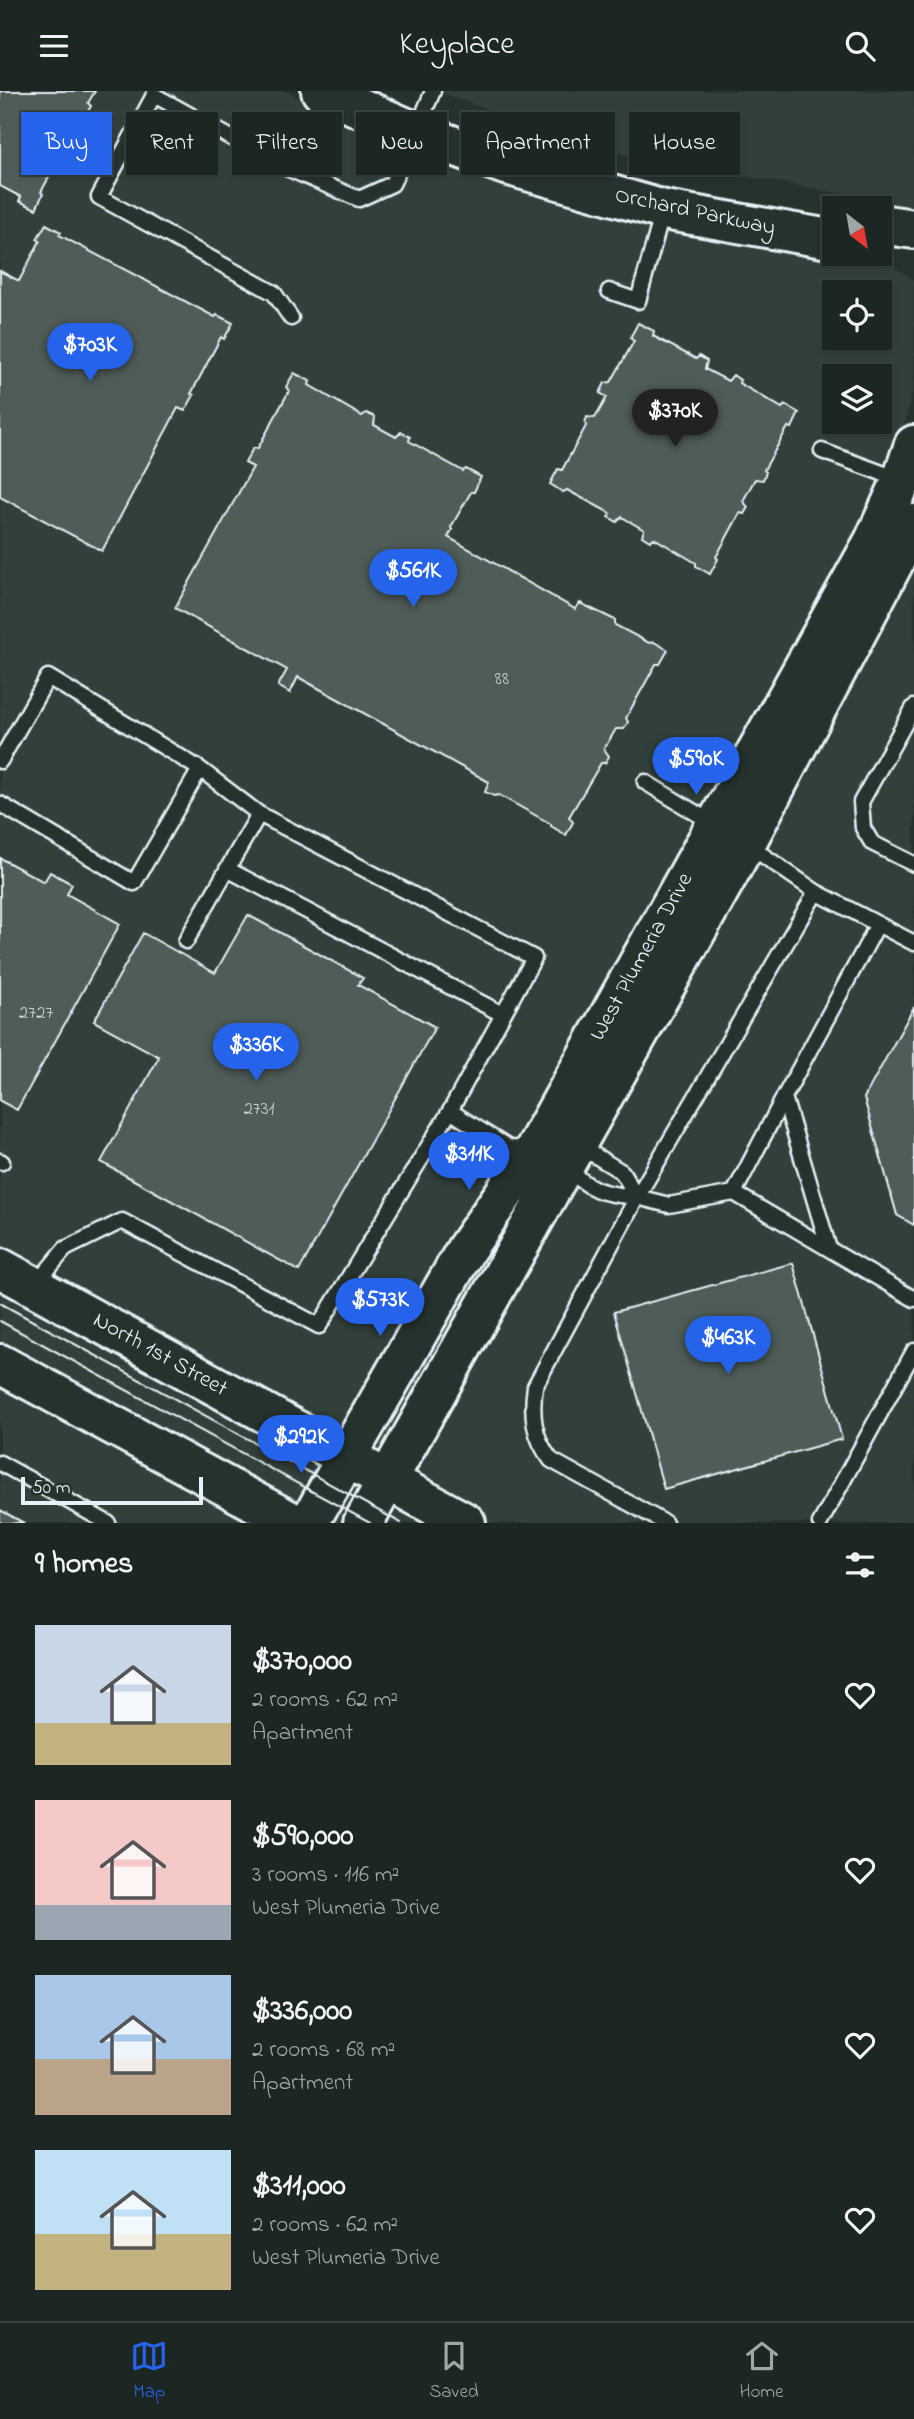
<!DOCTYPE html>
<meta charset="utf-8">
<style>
body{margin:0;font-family:"Indie Flower",sans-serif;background:#29322f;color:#f1f3f6;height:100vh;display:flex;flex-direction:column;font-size:26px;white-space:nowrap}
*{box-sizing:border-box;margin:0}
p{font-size:23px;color:#a0a5a5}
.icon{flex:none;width:38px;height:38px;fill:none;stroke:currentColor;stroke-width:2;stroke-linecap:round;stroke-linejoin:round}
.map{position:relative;height:1432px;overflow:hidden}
.drawer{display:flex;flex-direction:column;background:#1c2622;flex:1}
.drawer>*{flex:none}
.banner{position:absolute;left:21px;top:21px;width:873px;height:63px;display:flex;gap:14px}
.needle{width:46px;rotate:149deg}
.tools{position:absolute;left:822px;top:105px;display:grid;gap:14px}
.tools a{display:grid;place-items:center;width:70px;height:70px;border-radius:0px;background:#1c2622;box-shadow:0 2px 5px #0004,0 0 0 2px #3a4340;font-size:35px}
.scale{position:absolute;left:21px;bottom:18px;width:182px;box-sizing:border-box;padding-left:7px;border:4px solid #e8f1f8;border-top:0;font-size:19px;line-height:24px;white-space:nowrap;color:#e8f1f8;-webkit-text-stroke:5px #26332d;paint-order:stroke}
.price{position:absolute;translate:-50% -60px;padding:0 16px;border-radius:24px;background:#2563eb;color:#fff;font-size:23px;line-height:46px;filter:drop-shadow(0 2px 4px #0008)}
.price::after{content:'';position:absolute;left:50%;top:42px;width:21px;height:16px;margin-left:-10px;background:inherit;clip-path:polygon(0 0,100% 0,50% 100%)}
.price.selected{background:#222;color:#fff}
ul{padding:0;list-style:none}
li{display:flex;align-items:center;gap:21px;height:175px;padding:0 35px}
li span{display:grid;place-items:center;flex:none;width:196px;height:140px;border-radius:0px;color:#555}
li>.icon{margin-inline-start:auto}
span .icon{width:84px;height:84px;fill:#fffc;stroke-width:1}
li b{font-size:30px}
h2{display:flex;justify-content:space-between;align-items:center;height:84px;padding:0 35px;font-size:30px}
.pill{padding:0 24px;border-radius:0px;background:#1c2622;box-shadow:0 2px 5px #0004,0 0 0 2px #3a4340;font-size:24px;line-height:63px}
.pill.selected{background:#2563eb;color:#fff}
header{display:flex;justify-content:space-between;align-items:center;height:91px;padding:0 35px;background:#1c2622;font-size:32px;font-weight:600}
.dock{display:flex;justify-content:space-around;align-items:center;height:98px;border-top:2px solid #3a4340;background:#1c2622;font-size:19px;color:#a0a5a5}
.dock a{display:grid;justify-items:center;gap:4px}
.dock .selected{color:#2563eb}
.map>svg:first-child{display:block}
</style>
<header><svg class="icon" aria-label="menu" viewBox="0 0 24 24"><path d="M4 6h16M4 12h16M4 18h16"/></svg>Keyplace<svg class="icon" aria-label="search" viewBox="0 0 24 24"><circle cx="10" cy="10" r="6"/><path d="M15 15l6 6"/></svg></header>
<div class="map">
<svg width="914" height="1432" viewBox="0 0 914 1432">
<rect width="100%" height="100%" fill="#26332d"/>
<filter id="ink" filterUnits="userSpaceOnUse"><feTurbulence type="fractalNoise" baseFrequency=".0143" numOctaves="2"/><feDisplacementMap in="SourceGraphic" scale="14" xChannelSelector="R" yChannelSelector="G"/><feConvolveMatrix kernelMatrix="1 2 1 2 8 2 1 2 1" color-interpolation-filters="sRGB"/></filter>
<g filter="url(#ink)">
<path fill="#333f3a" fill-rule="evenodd" d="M0,0H285L374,41L707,143L893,175L914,189V292L903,341L914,469V1432H0ZM835,201H880V247H835ZM835,285H880V331H835Z
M434,0H914V116L620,62Z"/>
<path fill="#505c59" stroke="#e8f1f8" stroke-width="2" d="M0,0H95L88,12L91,15L86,24L78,23L67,46L71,50L67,59L64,58L41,101L43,103L36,118L19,110L21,106L0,95Z
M46,133L61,141L59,144L215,226L217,224L233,232L224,248L221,246L191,303L194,304L185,320L178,317L102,460L0,406V180L19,190L40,150L37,148Z
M638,232L654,240L653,245L696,268L699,265L707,270L705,278L728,290L733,284L740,289L739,292L782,317L785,314L799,322L792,337L788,336L764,379L766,381L763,389L755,388L743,410L748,416L744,423L740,422L716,466L718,468L710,483L696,475V472L654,447L650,450L642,445L644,439L622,426L617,431L609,426L610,422L567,399L563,401L550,393L558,378L562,379L586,335L585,332L587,326L595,327L607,306L600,302L605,292L611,291L634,250L630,247Z
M294,282L310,290L309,294L362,325L366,322L375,326L374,334L396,346L401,341L410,346L409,350L463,380L466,378L481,386L474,401H471L451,436L452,439L448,446L575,518L580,512L615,529V534L649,552L654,551L668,559L660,573H656L626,627L628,631L624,638H616L604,658L609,665L605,672H601L569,726L573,731L566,744L551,735V733L499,704L494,705L485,701L489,691L298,586L290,602L278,595L287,579L175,517L253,376L245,372L253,357H258L289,300L286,296Z
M0,767L44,791L50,781L72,793L67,803L120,833L17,1019L0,1010Z
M248,824L363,887L358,894L435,936L299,1180L101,1071L159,966L94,930L143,842L215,882Z
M914,916V1134L897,1124L864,1007Z
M793,1172L842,1348L664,1398L614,1221Z
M0,1419L24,1432H0Z"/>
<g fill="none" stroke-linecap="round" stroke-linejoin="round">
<g stroke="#e8f1f8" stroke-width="19">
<path id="lane" d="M425,19L433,0
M609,200L638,210L663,120
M291,227L274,202L99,106L154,4L282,75L359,108L392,93L416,42
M822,360L901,389
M914,616L861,711L863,737L872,752L914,773
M0,670L48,586L200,678L134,792L0,713
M200,678L259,723L534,867L450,1020L509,1057L531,1058
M645,691L714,733
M748,754L816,801
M227,778L502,923
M186,850L259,723
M591,1062L622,1081L637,1106C602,1103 589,1100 564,1073Z
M0,1070L2,1071
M734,1102L784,1006
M637,1106L669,1114L734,1102L914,1208
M829,1158L784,1006L878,833
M35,1194L65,1158L122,1130L319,1235L450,1020
M0,1372L108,1432
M665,1432L551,1369C533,1346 531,1323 535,1295L637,1106L816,801L914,852
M820,1432L914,1260"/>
</g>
<g stroke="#e8f1f8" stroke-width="44">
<path id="secondary" d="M321,0L416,41L503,73L664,119L835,149
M880,133L914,138
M309,1432L466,1158L535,1058L874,450L902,389L914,354
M363,1432L746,752L914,433"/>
</g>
<g stroke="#e8f1f8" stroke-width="44">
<path id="primary" d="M0,1177L466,1432
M0,1273L294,1432"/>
</g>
<use href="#lane" stroke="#26332d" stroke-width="14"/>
<use href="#secondary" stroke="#26332d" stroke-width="38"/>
<use href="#primary" stroke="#26332d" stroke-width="38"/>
<path stroke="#e8f1f8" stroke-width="2" d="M0,1212L401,1432
M0,1230L370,1432"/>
</g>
</g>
<g text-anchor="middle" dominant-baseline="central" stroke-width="5" stroke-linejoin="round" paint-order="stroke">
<g font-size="19" fill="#c2ccd0">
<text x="502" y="588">88</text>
<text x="36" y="922">2727</text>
<text x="259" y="1018">2731</text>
</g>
<g font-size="23" fill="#e8f1f8" stroke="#26332d">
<text transform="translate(695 121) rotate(12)">Orchard Parkway</text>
<text transform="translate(642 866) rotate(-61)">West Plumeria Drive</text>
<text transform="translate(160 1264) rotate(29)">North 1st Street</text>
</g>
</g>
</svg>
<div class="tools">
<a><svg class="needle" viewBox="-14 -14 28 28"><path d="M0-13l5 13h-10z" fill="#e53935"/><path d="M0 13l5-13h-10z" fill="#a0a5a5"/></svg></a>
<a><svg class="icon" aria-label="locate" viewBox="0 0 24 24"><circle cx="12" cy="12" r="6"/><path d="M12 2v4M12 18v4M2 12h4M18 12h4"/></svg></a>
<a><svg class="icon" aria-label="layers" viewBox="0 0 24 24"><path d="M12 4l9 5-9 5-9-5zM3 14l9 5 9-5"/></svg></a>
</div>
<div class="scale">50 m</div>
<b class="price" style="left:90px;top:292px">$703K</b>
<b class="price selected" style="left:675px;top:358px">$370K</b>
<b class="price" style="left:413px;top:518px">$561K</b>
<b class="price" style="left:696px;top:706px">$590K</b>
<b class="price" style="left:256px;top:992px">$336K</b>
<b class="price" style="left:469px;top:1101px">$311K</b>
<b class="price" style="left:380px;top:1247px">$573K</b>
<b class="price" style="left:728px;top:1285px">$463K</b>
<b class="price" style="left:301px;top:1384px">$292K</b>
<div class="banner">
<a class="pill selected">Buy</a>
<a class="pill">Rent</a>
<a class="pill">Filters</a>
<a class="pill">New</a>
<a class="pill">Apartment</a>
<a class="pill">House</a>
</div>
</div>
<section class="drawer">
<h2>9 homes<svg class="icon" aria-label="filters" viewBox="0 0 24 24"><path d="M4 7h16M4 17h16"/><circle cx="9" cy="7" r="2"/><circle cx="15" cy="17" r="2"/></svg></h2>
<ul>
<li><span style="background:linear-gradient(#c9d6e8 70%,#c2b280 0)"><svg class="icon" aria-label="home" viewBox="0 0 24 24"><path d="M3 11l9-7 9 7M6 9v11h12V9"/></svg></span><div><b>$370,000</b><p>2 rooms · 62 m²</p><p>Apartment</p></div><svg class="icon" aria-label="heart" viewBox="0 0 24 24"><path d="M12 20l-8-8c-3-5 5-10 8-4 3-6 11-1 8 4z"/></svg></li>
<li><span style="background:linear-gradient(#f6c9c9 75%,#9aa5b1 0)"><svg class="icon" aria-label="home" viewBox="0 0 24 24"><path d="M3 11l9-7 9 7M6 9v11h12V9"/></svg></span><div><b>$590,000</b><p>3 rooms · 116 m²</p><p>West Plumeria Drive</p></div><svg class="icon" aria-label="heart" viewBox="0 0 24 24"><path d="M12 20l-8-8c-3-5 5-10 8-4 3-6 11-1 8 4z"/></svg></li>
<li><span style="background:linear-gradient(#a9c7e8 60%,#b9a48a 0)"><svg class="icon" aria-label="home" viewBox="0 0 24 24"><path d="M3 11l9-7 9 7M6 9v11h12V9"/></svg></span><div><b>$336,000</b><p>2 rooms · 68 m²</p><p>Apartment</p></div><svg class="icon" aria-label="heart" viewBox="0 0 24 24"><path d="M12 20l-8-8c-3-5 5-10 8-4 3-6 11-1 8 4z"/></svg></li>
<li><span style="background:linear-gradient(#bfe0f5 60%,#c2b280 0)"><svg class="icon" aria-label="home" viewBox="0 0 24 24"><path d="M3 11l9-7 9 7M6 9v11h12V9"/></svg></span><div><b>$311,000</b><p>2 rooms · 62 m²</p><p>West Plumeria Drive</p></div><svg class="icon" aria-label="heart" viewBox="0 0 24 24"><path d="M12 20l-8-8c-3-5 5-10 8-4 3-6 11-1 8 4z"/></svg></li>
</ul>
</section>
<nav class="dock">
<a class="selected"><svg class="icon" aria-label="map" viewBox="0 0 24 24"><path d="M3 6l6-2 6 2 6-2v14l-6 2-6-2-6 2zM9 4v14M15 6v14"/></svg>Map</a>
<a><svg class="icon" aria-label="saved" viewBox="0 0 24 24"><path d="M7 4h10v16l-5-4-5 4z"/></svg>Saved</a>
<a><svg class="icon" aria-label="home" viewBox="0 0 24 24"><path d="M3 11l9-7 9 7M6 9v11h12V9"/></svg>Home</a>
</nav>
